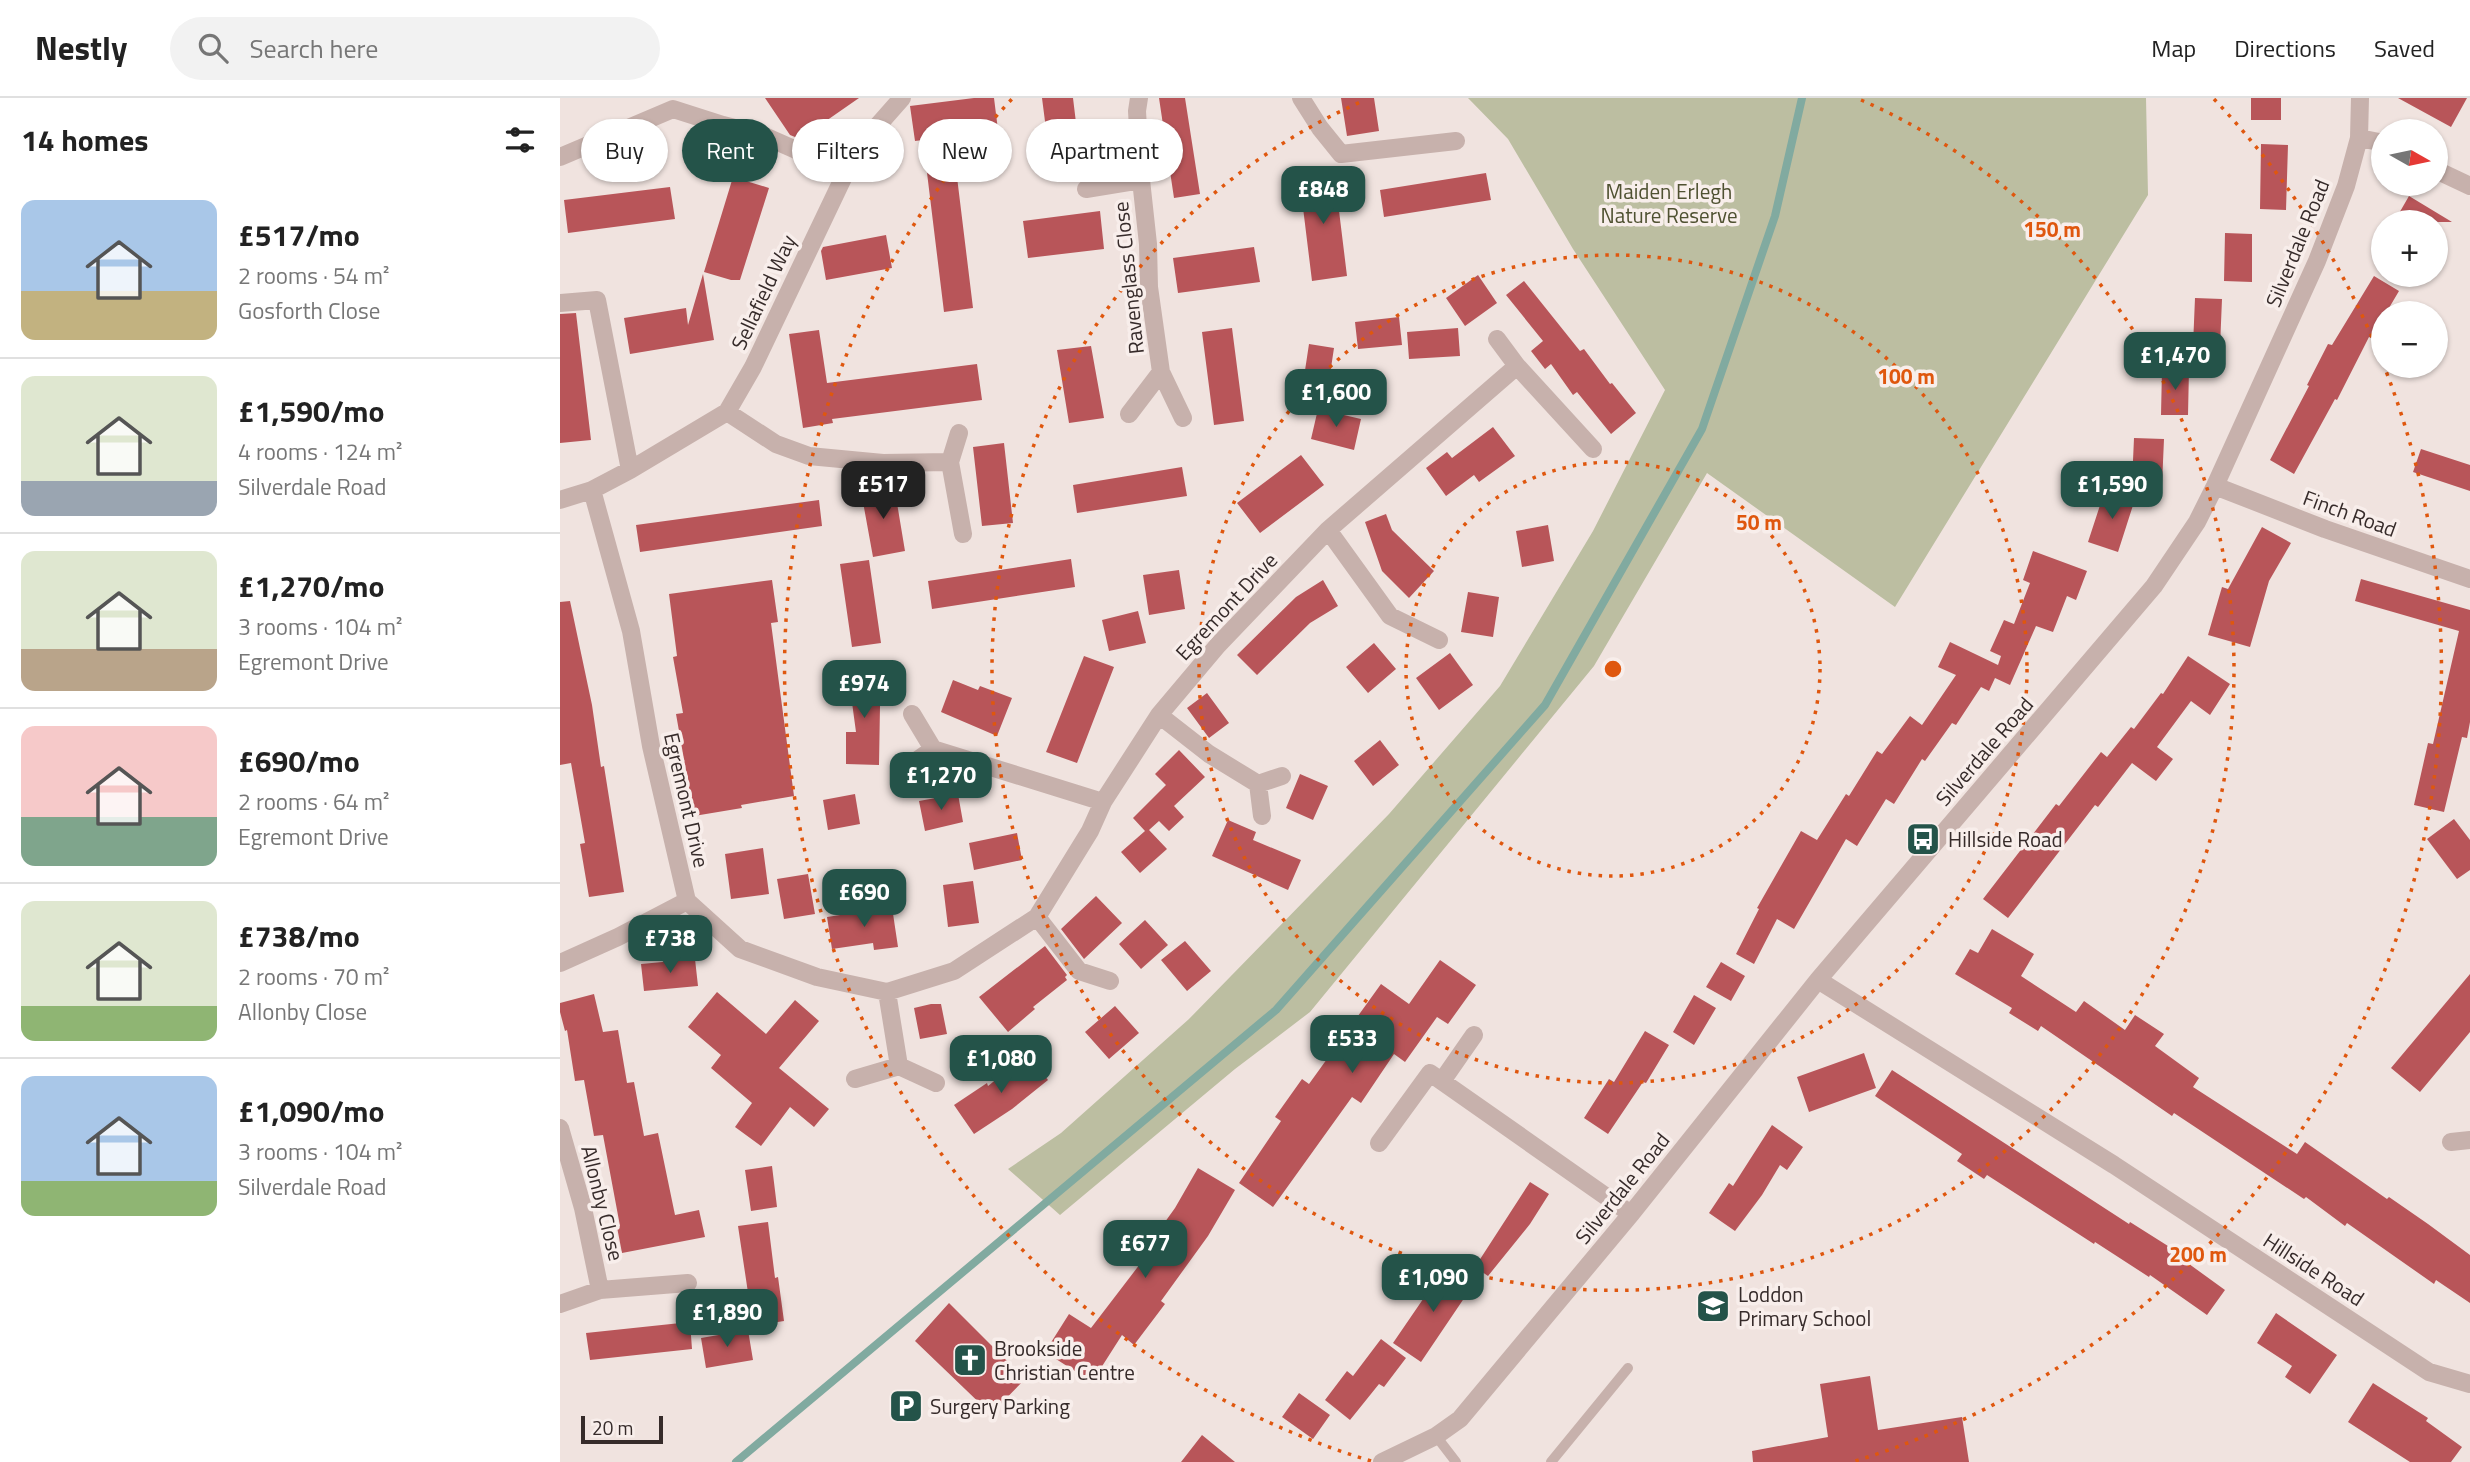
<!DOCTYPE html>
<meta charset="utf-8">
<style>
body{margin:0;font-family:"Titillium Web",sans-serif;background:#f2f2f2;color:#222;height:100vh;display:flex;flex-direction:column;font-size:26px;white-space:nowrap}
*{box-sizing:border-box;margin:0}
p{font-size:23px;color:#767676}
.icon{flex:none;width:38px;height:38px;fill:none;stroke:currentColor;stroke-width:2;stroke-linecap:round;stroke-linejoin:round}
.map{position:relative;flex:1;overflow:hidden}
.sheet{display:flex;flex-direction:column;background:#fff;width:560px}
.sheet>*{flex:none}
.hud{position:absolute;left:21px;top:21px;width:665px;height:63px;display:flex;gap:14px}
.needle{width:46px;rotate:99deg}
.buttons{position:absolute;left:1811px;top:21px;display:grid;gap:14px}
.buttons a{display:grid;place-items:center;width:77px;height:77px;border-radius:50%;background:#fff;box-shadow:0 2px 5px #0004;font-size:35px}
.scale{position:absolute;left:21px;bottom:18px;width:82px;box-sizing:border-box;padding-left:7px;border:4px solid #362b2a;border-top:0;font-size:19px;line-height:24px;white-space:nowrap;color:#362b2a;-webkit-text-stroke:5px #f8eeeb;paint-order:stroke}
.price{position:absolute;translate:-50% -60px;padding:0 16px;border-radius:14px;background:#245349;color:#fff;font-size:23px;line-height:46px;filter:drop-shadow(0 2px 4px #0008)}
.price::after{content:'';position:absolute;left:50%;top:42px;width:21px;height:16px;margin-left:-10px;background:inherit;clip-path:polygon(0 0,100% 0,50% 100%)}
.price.selected{background:#222;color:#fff}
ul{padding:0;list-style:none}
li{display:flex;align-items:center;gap:21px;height:175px;padding:0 21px}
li+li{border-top:2px solid #e0e0e0}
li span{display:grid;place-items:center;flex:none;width:196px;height:140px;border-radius:14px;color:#555}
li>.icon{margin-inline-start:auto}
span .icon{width:84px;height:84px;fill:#fffc;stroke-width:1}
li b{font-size:30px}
h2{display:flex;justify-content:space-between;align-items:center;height:84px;padding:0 21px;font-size:30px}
.chip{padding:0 24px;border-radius:32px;background:#fff;box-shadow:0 2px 5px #0004;font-size:24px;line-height:63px}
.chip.selected{background:#245349;color:#fff}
header{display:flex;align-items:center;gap:42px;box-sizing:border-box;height:98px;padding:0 35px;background:#fff;border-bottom:2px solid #e0e0e0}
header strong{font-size:33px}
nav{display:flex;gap:38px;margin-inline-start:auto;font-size:24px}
.search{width:490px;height:63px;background:#f2f2f2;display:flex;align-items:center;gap:18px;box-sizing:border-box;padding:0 24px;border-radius:38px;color:#767676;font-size:26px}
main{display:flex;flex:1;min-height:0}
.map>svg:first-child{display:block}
</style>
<header>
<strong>Nestly</strong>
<div class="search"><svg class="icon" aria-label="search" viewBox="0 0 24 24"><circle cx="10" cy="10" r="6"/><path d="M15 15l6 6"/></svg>Search here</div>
<nav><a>Map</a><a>Directions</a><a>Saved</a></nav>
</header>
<main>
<section class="sheet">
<h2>14 homes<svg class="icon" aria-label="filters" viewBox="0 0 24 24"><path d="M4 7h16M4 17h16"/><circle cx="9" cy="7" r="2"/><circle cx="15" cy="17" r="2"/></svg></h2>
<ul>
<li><span style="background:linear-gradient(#a9c7e8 65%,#c2b280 0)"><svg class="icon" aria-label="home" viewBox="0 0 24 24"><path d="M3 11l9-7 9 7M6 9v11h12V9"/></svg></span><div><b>£517/mo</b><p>2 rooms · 54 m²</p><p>Gosforth Close</p></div></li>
<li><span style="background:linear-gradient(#dfe7d0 75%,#9aa5b1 0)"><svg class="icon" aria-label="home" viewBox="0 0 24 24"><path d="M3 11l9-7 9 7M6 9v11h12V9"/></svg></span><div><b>£1,590/mo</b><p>4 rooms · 124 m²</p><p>Silverdale Road</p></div></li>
<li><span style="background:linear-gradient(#dfe7d0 70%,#b9a48a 0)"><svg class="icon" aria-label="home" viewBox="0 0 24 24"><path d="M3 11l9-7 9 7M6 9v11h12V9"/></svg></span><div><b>£1,270/mo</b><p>3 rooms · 104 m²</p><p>Egremont Drive</p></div></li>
<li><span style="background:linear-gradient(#f6c9c9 65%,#7fa58c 0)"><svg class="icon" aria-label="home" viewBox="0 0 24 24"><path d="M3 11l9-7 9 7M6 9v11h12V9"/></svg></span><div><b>£690/mo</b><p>2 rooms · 64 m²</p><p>Egremont Drive</p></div></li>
<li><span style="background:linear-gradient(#dfe7d0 75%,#8fb573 0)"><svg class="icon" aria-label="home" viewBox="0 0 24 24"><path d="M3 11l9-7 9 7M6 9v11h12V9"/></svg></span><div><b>£738/mo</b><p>2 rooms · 70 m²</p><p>Allonby Close</p></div></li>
<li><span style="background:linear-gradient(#a9c7e8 75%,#8fb573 0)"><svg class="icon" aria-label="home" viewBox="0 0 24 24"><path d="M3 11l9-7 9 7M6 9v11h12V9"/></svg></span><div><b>£1,090/mo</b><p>3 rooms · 104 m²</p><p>Silverdale Road</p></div></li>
</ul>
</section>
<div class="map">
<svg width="1910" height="1364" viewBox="0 0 1910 1364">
<rect width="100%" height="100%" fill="#f0e3df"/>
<path fill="#bcbea1" d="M908,0H1586L1588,97L1335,509L1147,375L1034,568L750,914L675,971L500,1117L448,1071L501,1035L629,921L829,716L940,588L1033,433L1105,292L1013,151L948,41Z"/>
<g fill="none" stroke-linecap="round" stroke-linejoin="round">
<path stroke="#81aaa0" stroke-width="8" d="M176,1364L716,912L985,607L1142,331L1215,118L1242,0"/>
</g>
<path fill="#b85559" d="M205,0H299L240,41L230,37Z
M414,0H434L438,32L392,38L413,210L384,214L363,42L355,43L350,8Z
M482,0H513L521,66L491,70Z
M599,0H625L640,96L614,100Z
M781,0H814L819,33L787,38Z
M1691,0H1721V22H1691Z
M1838,0H1907L1891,29Z
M1701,46L1728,47L1726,112L1700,111Z
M774,72L787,178L752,183L739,77Z
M926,75L931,102L824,119L820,92Z
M173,79L209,90L180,182H171L144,174Z
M110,89L115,121L8,135L4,102Z
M1849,98L1892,124H1834Z
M540,113L544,151L468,160L463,123Z
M1665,135L1692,136V184L1664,183Z
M326,137L332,170L266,182L261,153L263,149Z
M694,149L700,184L618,195L613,160Z
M143,176L154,242L70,256L64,220L126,210L128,227Z
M918,177L937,205L905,228L886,200Z
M1814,178L1839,193L1826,215H1824V220L1811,240L1809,239L1777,302L1775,301L1734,376L1710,362L1749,288L1747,287L1768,246L1772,247Z
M964,183L1020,253L1024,251L1050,286L1052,285L1076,315L1051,336L1017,294L1013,297L991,266L985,271L971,253L983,243L946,197Z
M1635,200L1662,201L1660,249L1633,248Z
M16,215L31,342L0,345V216Z
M839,219L842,247L798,251L795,224Z
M672,230L684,323L654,327L642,234Z
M898,230L900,258L849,261L847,234Z
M259,232L267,285L417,266L422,302L272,321L273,325L243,330L229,236Z
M749,246L774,250L769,283L744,279Z
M531,248L544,320L509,325L497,252Z
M1602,271H1629L1628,317H1601Z
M758,311L801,321L794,352L751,341Z
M933,329L955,358L919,384L914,377L886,398L866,370L887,354L892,360Z
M1574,340L1604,341L1602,387L1572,385Z
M444,345L453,425L422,428L413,349Z
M1861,351L1910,367V393L1853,374Z
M741,357L764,387L700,435L677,405Z
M622,369L627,398L517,415L513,387Z
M334,387L345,453L313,459L301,393Z
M1545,392L1575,401L1558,454L1528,444Z
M259,402L262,428L80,454L76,427Z
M826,416L832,432L874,473L849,500L822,473L805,424Z
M988,427L994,463L962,469L956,433Z
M1702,429L1731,445L1709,483L1690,549L1648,537L1662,489L1668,491Z
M1473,453L1527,473L1516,502L1507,498L1493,534L1476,528L1450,587L1435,580L1429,593L1421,589L1396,627L1392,625L1365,663L1362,661L1334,706L1326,701L1297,748L1286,741L1234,831L1217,821L1194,866L1176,856L1199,811L1197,810L1241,733L1257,742L1286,696L1289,698L1317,653L1322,656L1350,618L1362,627L1396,577L1378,569L1390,544L1438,567L1441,558L1430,553L1444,522L1454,526L1470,485L1463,482Z
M511,461L515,489L372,511L368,483Z
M309,462L321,545L292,549L280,466Z
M619,472L625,511L589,517L583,477Z
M1801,481L1910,512V624L1907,640L1902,639L1884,714L1854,707L1868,645L1873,646L1899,533L1795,503Z
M212,482L218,524L211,525L234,698L181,707L182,710L134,718L116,616L123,615L113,559L117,558L109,496Z
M763,482L778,508L750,525L697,577L677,557L736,499Z
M908,494L939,499L933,539L901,534Z
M10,503L32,607L41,669L44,668L64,794L29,799L20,746L25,745L11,665L0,667V504Z
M578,513L586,545L549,553L542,522Z
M814,545L836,571L808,595L786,569Z
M890,555L913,587L879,612L856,580Z
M524,558L554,569L517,665L486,654Z
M1628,558L1670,586L1650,617L1631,603L1597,649L1613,661L1596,683L1572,665L1538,709L1535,707L1448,820L1423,801L1496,706L1499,708L1541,654L1547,659L1571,629L1574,631L1601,595L1603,596Z
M315,571L320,608L319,667L286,666V634H296L288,575Z
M393,582L418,592L420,588L452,600L437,638L381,614Z
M647,595L669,625L649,640L627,610Z
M820,642L839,667L813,688L794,663Z
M619,652L645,679L614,708L624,719L609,733L599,723L589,732L607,751L580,775L561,754L585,733L573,720L606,687L595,676Z
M740,676L768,688L753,722L726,710Z
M295,696L300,726L268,732L263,702Z
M398,696L403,724L365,733L359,703Z
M1894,721L1910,742V772L1897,781L1867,741Z
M668,722L696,734L693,742L741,762L728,792L652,758Z
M457,735L462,762L414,772L409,745Z
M203,750L209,796L171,801L165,756Z
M248,776L255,816L224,821L217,781Z
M413,783L419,825L388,829L383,787Z
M536,798L562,825L524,861L501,831Z
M332,809L338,849L314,852L313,845L272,851L267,819Z
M585,822L608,847L581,871L559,846Z
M1432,831L1474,856L1461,878L1516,914L1524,903L1565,932L1575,917L1604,936L1595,948L1639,980L1633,989L1737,1056L1745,1044L1827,1101L1829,1099L1868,1126L1910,1157V1205L1876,1182L1874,1186L1787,1125L1785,1128L1746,1099L1744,1101L1614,1015L1612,1018L1481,928L1478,933L1449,915L1452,910L1395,876L1410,851L1418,855Z
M625,843L651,873L627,893L601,862Z
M485,848L507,877L505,879L507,882L473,909L475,911L448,934L419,899Z
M135,861L138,888L84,893L81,866Z
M880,862L916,887L888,926L877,919L845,964L834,956L801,1005L792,999L713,1109L679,1085L721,1023L715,1019L742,981L749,986L821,886L849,906Z
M1161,864L1185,878L1171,903L1146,889Z
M1910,876V934L1860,994L1831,970Z
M157,894L206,936L235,902L259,923L219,970L269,1011L254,1029L230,1009L201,1048L175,1029L192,1005L151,970L161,957L128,929Z
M34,896L43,934L58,932L67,985L74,984L84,1038L98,1035L115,1117L139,1112L145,1139L62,1155L57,1129L60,1128L43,1037L34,1038L24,982L15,983L7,932L5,933L0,914V905Z
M1134,897L1156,910L1134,947L1113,934Z
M371,906H381L387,936L360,941L354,910Z
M555,908L579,935L549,961L525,934Z
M1085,933L1109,947L1086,985L1083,984L1048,1036L1024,1020L1049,981L1054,984Z
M1304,955L1316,990L1249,1014L1237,979Z
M468,956L488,982L452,1011L414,1036L394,1007L427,985L428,988Z
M1332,972L1569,1126L1570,1124L1608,1148L1607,1150L1665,1192L1647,1217L1590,1177L1589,1179L1535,1144L1534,1146L1427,1077L1424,1081L1397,1063L1402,1056L1315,998Z
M1212,1027L1243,1049L1227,1072L1220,1067L1202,1097L1175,1133L1149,1115L1169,1085L1173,1088Z
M212,1068L217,1109L191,1113L185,1072Z
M638,1070L675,1092L648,1138L601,1203L605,1206L574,1247L562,1237L532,1284L485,1254L509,1216L531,1230L580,1166L577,1163L615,1110Z
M970,1084L989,1096L970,1126L928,1178L915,1169Z
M208,1124L215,1180L218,1179L224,1223L193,1228L178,1128Z
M885,1169L913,1187L861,1264L833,1245Z
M389,1205L465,1281L431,1316L355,1243Z
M1716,1215L1777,1257L1750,1296L1725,1279L1732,1268L1697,1245Z
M130,1224L132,1251L30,1262L26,1235Z
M188,1232L193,1262L146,1270L141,1240Z
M821,1241L846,1260L824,1289L819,1286L790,1322L765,1302L787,1273L793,1278Z
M1310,1278L1318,1332L1402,1319L1409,1364H1193L1192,1353L1268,1339L1260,1286Z
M1813,1285L1868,1320L1866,1323L1902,1349L1891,1364H1850L1788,1324Z
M739,1295L770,1317L753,1341L722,1319Z
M642,1337L675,1364H621Z"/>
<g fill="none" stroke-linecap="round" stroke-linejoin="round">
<path stroke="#c7b1ac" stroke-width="10" d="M876,1338L896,1364
M991,1364L1068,1270"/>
<path stroke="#c7b1ac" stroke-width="18" d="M741,0L760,30L781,56L896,43
M1799,40L1824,45
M0,59L113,11L163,27L202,37L286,74
M1876,72L1910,88
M526,91L581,82
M0,205L37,202L70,372
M937,241L957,268L1033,351
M601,274L623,320
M167,314L216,346L249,358L323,365L390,364L403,436
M569,316L601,274L589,189L588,146L581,82L577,13L579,0
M390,364L399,335
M1655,388L1765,431L1910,481
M32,392L71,533L91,648L127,803L180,851L257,879L327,894L394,873L477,819L530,733L543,704L599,617L658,547L768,432L957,268
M0,402L32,392L70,372L167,314L193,269L286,74L305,42L342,0
M768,432L830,518L879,542
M352,616L373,651L543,704
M599,617L649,656L698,686L702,718
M343,672L373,651
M698,686L722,678
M477,819L519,873L550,883
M0,865L58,839L127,803
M1258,882L1554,1067L1869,1274L1910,1286
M327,894L339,968L376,985
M295,981L339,968
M882,983L914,937
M0,1030L23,1110L40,1192L128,1185
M1891,1044L1910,1042
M819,1045L870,975L1071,1116
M0,1206L40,1192
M822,1364L876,1338L900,1321L1071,1116L1258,882L1594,488L1637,424L1655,388L1757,163L1786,88L1799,40L1800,0"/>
</g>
<g fill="none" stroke="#df570e" stroke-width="3.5" stroke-dasharray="3.5 7">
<circle cx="1053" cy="571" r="207"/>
<circle cx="1053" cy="571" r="414"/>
<path d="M1301 2A621 621 0 1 1 805 2"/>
<path d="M811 1363A828 828 0 0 1 452 1M1654 1A828 828 0 0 1 1295 1363"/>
</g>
<defs>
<g id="bus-square" transform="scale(1.75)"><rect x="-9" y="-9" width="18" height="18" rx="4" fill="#245349" stroke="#f8eeeb"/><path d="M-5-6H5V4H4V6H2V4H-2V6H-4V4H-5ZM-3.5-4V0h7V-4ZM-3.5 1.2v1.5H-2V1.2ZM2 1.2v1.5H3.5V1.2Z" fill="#fff"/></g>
<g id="school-square" transform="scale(1.75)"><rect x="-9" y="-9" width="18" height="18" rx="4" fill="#245349" stroke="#f8eeeb"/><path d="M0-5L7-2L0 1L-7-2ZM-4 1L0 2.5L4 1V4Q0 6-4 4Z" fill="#fff"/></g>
<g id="church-square" transform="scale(1.75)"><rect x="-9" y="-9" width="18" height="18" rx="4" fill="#245349" stroke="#f8eeeb"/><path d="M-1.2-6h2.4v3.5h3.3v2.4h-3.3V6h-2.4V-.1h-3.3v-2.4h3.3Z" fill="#fff"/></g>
<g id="parking-square" transform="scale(1.75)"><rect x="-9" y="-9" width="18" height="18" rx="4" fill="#245349" stroke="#f8eeeb"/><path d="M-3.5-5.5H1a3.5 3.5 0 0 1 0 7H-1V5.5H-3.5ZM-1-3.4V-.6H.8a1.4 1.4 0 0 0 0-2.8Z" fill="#fff"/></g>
</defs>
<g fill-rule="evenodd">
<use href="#bus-square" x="1363" y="741"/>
<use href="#school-square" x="1153" y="1208"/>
<use href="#church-square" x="410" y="1262"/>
<use href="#parking-square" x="346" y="1308"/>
</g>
<g text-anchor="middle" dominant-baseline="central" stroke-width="7" stroke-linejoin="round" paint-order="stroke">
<g font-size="21" fill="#4f5131" stroke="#f8eeeb">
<text x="1109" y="93">Maiden Erlegh<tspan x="1109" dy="24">Nature Reserve</tspan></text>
</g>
<g font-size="21" fill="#362b2a" stroke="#f8eeeb">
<text transform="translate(1737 145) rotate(-68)">Silverdale Road</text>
<text transform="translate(568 180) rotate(-96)">Ravenglass Close</text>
<text transform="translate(203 194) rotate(-65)">Sellafield Way</text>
<text transform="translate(1790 415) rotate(20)">Finch Road</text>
<text transform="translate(666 508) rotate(-47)">Egremont Drive</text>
<text transform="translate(1424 653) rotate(-49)">Silverdale Road</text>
<text transform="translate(127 702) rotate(77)">Egremont Drive</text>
<text transform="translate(1062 1090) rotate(-51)">Silverdale Road</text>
<text transform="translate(43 1105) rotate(76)">Allonby Close</text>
<text transform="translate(1754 1171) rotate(33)">Hillside Road</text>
</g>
<g font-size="21" fill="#362b2a" stroke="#f8eeeb" text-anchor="start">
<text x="1388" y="741">Hillside Road</text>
<text x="1178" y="1196">Loddon<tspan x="1178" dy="24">Primary School</tspan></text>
<text x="434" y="1250">Brookside<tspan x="434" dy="24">Christian Centre</tspan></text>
<text x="370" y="1308">Surgery Parking</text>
</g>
</g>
<circle cx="1053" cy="571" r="10" fill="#df570e" stroke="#f8eeeb" stroke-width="3.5"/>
<g font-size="21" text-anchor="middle" font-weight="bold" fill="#df570e" stroke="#f8eeeb" stroke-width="7" stroke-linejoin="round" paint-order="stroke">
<text x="1492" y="139">150 m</text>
<text x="1346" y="286">100 m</text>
<text x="1199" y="432">50 m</text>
<text x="1638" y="1164">200 m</text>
</g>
</svg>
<div class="buttons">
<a><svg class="needle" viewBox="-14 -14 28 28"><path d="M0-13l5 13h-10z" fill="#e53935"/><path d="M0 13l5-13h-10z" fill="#767676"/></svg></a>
<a>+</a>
<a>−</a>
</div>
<div class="scale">20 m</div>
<b class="price" style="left:763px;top:128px">£848</b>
<b class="price" style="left:1615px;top:294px">£1,470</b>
<b class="price" style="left:776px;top:331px">£1,600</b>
<b class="price selected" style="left:323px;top:423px">£517</b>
<b class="price" style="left:1552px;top:423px">£1,590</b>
<b class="price" style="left:304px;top:622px">£974</b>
<b class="price" style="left:381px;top:714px">£1,270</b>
<b class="price" style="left:304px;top:831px">£690</b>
<b class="price" style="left:110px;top:877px">£738</b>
<b class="price" style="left:792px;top:977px">£533</b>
<b class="price" style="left:441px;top:997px">£1,080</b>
<b class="price" style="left:585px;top:1182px">£677</b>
<b class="price" style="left:873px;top:1216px">£1,090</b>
<b class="price" style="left:167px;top:1251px">£1,890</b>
<div class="hud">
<a class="chip">Buy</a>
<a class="chip selected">Rent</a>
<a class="chip">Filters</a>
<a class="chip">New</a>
<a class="chip">Apartment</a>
</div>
</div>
</main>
